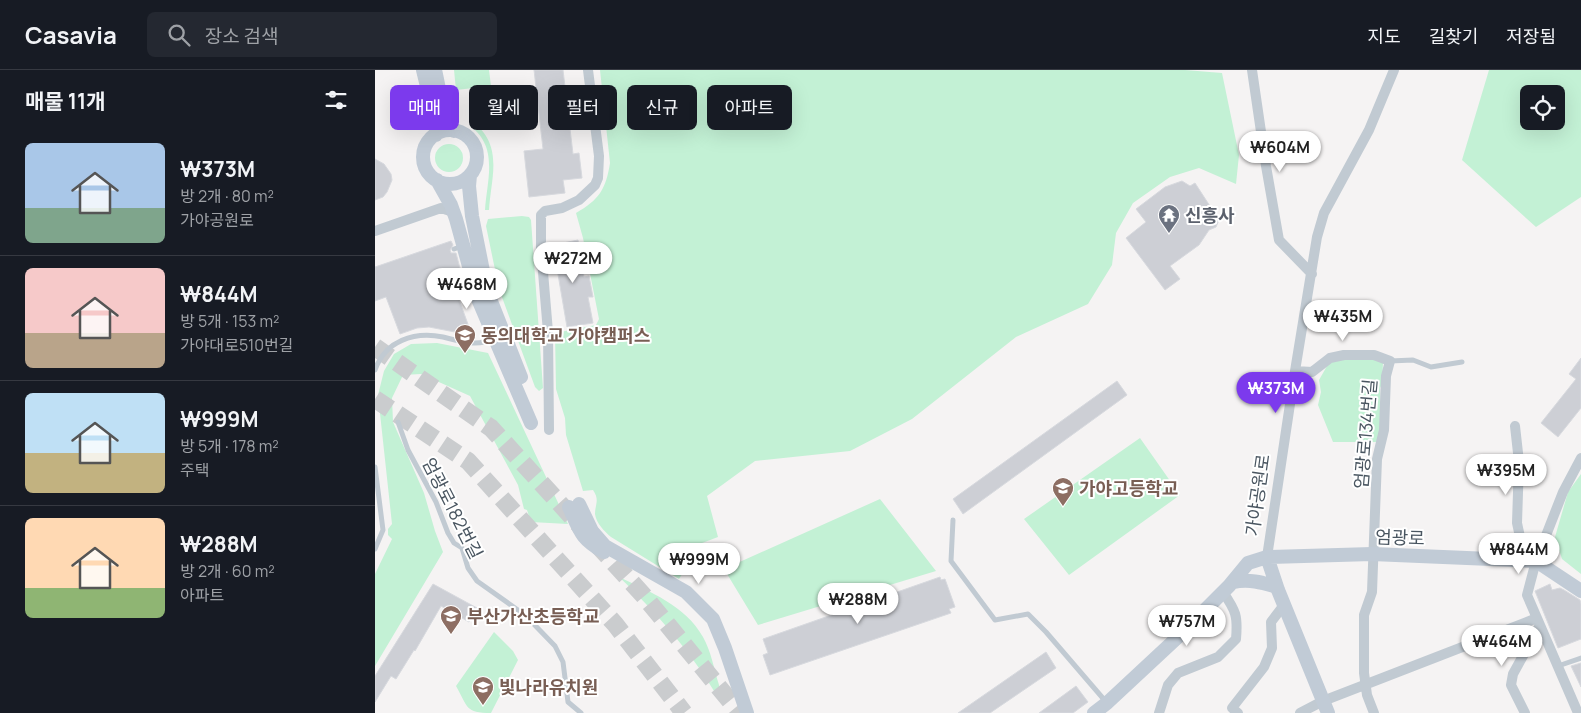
<!DOCTYPE html>
<html lang="ko">
<meta charset="utf-8">
<style>
body{margin:0;font-family:Manrope,"Noto Sans KR",sans-serif;background:#242831;color:#f1f3f6;height:100vh;display:flex;flex-direction:column;font-size:19px;white-space:nowrap}
*{box-sizing:border-box;margin:0}
p{font-size:16px;color:#9ea1a6}
.icon{flex:none;width:28px;height:28px;fill:none;stroke:currentColor;stroke-width:2;stroke-linecap:round;stroke-linejoin:round}
.map{position:relative;flex:1;overflow:hidden}
.panel{display:flex;flex-direction:column;background:#171b24;width:375px}
.panel>*{flex:none}
.banner{position:absolute;left:15px;top:15px;width:475px;height:45px;display:flex;gap:10px}
.tools{position:absolute;left:1145px;top:15px;display:grid;gap:10px}
.tools a{display:grid;place-items:center;width:45px;height:45px;border-radius:8px;background:#171b24;box-shadow:0 5px 20px #0002;font-size:25px}
.price{position:absolute;translate:-50% -42px;padding:0 11px;border-radius:18px;background:#fff;color:#222;font-size:16px;line-height:32px;filter:drop-shadow(0 1px 2px #0008)}
.price::after{content:'';position:absolute;left:50%;top:30px;width:15px;height:11px;margin-left:-8px;background:inherit;clip-path:polygon(0 0,100% 0,50% 100%)}
.price.active{background:#7c3aed;color:#fff}
ul{padding:0;list-style:none}
li{display:flex;align-items:center;gap:15px;height:125px;padding:0 25px}
li+li{border-top:1px solid #363941}
li span{display:grid;place-items:center;flex:none;width:140px;height:100px;border-radius:8px;color:#555}
li>.icon{margin-inline-start:auto}
span .icon{width:60px;height:60px;fill:#fffc;stroke-width:1}
li b{font-size:21px}
h2{display:flex;justify-content:space-between;align-items:center;height:60px;padding:0 25px;font-size:21px}
.tag{padding:0 18px;border-radius:8px;background:#171b24;box-shadow:0 5px 20px #0002;font-size:18px;line-height:45px}
.tag.active{background:#7c3aed;color:#fff}
header{display:flex;align-items:center;gap:30px;box-sizing:border-box;height:70px;padding:0 25px;background:#171b24;border-bottom:1px solid #363941}
header strong{font-size:24px}
nav{display:flex;gap:28px;margin-inline-start:auto;font-size:18px}
.search{width:350px;height:45px;background:#242831;display:flex;align-items:center;gap:12px;box-sizing:border-box;padding:0 18px;border-radius:8px;color:#9ea1a6;font-size:19px}
main{display:flex;flex:1;min-height:0}
.map>svg:first-child{display:block}
</style>
<header>
<strong>Casavia</strong>
<div class="search"><svg class="icon" aria-label="search" viewBox="0 0 24 24"><circle cx="10" cy="10" r="6"/><path d="M15 15l6 6"/></svg>장소 검색</div>
<nav><a>지도</a><a>길찾기</a><a>저장됨</a></nav>
</header>
<main>
<section class="panel">
<h2>매물 11개<svg class="icon" aria-label="filters" viewBox="0 0 24 24"><path d="M4 7h16M4 17h16"/><circle cx="9" cy="7" r="2"/><circle cx="15" cy="17" r="2"/></svg></h2>
<ul>
<li><span style="background:linear-gradient(#a9c7e8 65%,#7fa58c 0)"><svg class="icon" aria-label="home" viewBox="0 0 24 24"><path d="M3 11l9-7 9 7M6 9v11h12V9"/></svg></span><div><b>₩373M</b><p>방 2개 · 80 m²</p><p>가야공원로</p></div></li>
<li><span style="background:linear-gradient(#f6c9c9 65%,#b9a48a 0)"><svg class="icon" aria-label="home" viewBox="0 0 24 24"><path d="M3 11l9-7 9 7M6 9v11h12V9"/></svg></span><div><b>₩844M</b><p>방 5개 · 153 m²</p><p>가야대로510번길</p></div></li>
<li><span style="background:linear-gradient(#bfe0f5 60%,#c2b280 0)"><svg class="icon" aria-label="home" viewBox="0 0 24 24"><path d="M3 11l9-7 9 7M6 9v11h12V9"/></svg></span><div><b>₩999M</b><p>방 5개 · 178 m²</p><p>주택</p></div></li>
<li><span style="background:linear-gradient(#ffd9b3 70%,#8fb573 0)"><svg class="icon" aria-label="home" viewBox="0 0 24 24"><path d="M3 11l9-7 9 7M6 9v11h12V9"/></svg></span><div><b>₩288M</b><p>방 2개 · 60 m²</p><p>아파트</p></div></li>
</ul>
</section>
<div class="map">
<svg width="1206" height="643" viewBox="0 0 1206 643">
<rect width="100%" height="100%" fill="#f5f3f3"/>
<path fill="#c3f1d5" fill-rule="evenodd" d="M79,0H114L116,16L81,20Z
M225,0H810L847,3L864,85L861,114L824,98L795,107L758,133L741,163L737,195L713,234L641,267L537,349L475,381L380,391L332,426L343,467L306,481L303,486L309,501L304,509L236,467C230,462 221,453 220,444C220,434 225,430 218,420L208,421L191,365L190,348L181,319L180,263L221,255L224,249L208,168L201,143C224,130 231,119 235,93Z
M1114,0H1206V127L1161,157L1087,90ZM1154,24H1181V51H1154Z
M98,52C129,76 116,107 114,140H110C112,110 124,77 95,56Z
M60 88a14 14 0 1 1 28 0a14 14 0 1 1-28 0Z
M147,146L154,147L156,150L168,318L164,321L160,317L124,219L111,156L113,149Z
M62,273L113,283L193,454L156,452L152,440L149,439L143,415L95,326L46,304L28,305L17,328L18,352L49,423L60,461L68,482L0,596V504L17,469L13,465V459L17,454L3,325L9,301L19,284L36,274Z
M997,289L1008,293L1007,314L1005,318L1006,356L1003,372H958L943,335L946,322L944,310L952,296L958,290Z
M765,368L805,425L694,505L649,449Z
M1206,404V504L1187,489L1180,467L1193,422Z
M505,429L561,501L383,555L349,499Z
M244,507C275,522 310,535 328,567C336,581 339,599 344,615V620L339,621C315,581 278,539 244,507Z
M119,562L138,581L143,590L116,643C90,643 93,637 81,616Z"/>
<path fill="#cdcfd5" stroke="#d7d9de" d="M159,0H188L198,84L204,83L207,108L188,110L190,123L154,127L149,81L168,79Z
M0,89L9,94L16,104L17,110L12,122L8,127L0,130Z
M807,111L815,116L820,113L844,150L841,157L834,160L824,175L795,196L805,209L790,220L751,168L771,152L761,139L790,117Z
M203,170L209,207L214,206L218,227H213L218,253L192,257L178,175Z
M76,171L78,175L75,180L76,183H81L86,202L75,205L94,257L80,262L54,257L42,258L25,264L11,227L0,231V197Z
M1206,288V338L1183,367L1166,353L1201,309L1194,304Z
M742,311L752,325L588,444L578,429Z
M565,507L566,510L570,509L580,537L574,539L576,543L395,605L388,585L393,583L388,569Z
M58,514L102,538L94,552L66,536L40,581L39,580L21,609L16,606L0,632V606Z
M1175,514L1177,520L1185,518L1189,520L1205,530L1206,534V569L1183,578L1160,521Z
M671,582L681,598L615,643H583Z
M1206,593V617L1196,596Z
M701,616L713,632L698,643H664Z"/>
<g fill="none" stroke-linecap="round" stroke-linejoin="round">
<path stroke="#caccce" stroke-width="18" stroke-dasharray="18 9" stroke-linecap="butt" d="M0,277L116,358L269,526L365,643
M0,329L93,391L240,554L309,643"/>
<path stroke="#c1cad2" stroke-width="5" d="M79,179L88,176
M1015,291L1038,290L1056,297L1087,292
M0,300C10,271 39,261 68,267C84,271 102,277 118,269
M23,352L33,380L61,432L73,463L79,473L87,478L93,498L102,511L150,545L180,576L188,592L193,632L206,643
M0,397L8,460L0,479
M578,450L576,491L620,550L653,544L671,562L732,633
M1183,596L1206,588"/>
<path stroke="#c1cad2" stroke-width="10" d="M877,0L891,96L904,170L937,204
M0,161L66,138L75,141L80,146
M920,301L937,302L955,288L969,285H999L1015,291L1011,306L1009,360L1002,389L997,522L989,545V603L992,625L999,643
M1140,356L1144,392L1142,453L1150,490
M174,360L173,262L166,178V145L170,141L187,138L204,130L220,115L223,108L224,86L213,0
M892,487L920,301L942,167L949,143L994,60L1019,0
M784,643L793,615L803,603L843,587L861,569C863,546 861,541 848,522
M863,643L857,638L889,597L897,578L896,552L909,535
M925,643L948,631L1162,548
M1150,643L1136,615L1138,604L1165,555
M1203,643L1152,525L1161,491L1188,422L1206,388"/>
<path stroke="#c1cbd6" stroke-width="14" d="M48,0L62,57L61,65
M60,0C64,16 68,50 79,61
M48 87a27 27 0 1 1 54 0a27 27 0 1 1-54 0Z
M95,105L94,116L97,146L112,221L146,307
M62,110L76,135L81,149L103,229L156,353
M204,434L217,461L230,476L311,522L338,549L350,578L372,643
M194,437C205,461 205,468 229,482
M892,487L903,520L953,643
M858,512C874,509 886,512 902,517
M719,643L732,633L804,566L854,516L873,493L892,487L997,484L1161,491L1206,521"/>
</g>
<defs>
<g id="temple-pin" transform="scale(1.125)"><path d="M0 17L-7.5 6A9.5 9.5 0 1 1 7.5 6Z" fill="#6b7280" stroke="#fff"/><path d="M0-6L5-2H3V0L6.5 2.5H4V6H1.5V3h-3V6H-4V2.5H-6.5L-3 0V-2H-5Z" fill="#fff"/></g>
<g id="university-pin" transform="scale(1.125)"><path d="M0 17L-7.5 6A9.5 9.5 0 1 1 7.5 6Z" fill="#8d6e63" stroke="#fff"/><path d="M0-5L7-2L0 1L-7-2ZM-4 1L0 2.5L4 1V4Q0 6-4 4Z" fill="#fff"/></g>
<g id="school-pin" transform="scale(1.125)"><path d="M0 17L-7.5 6A9.5 9.5 0 1 1 7.5 6Z" fill="#8d6e63" stroke="#fff"/><path d="M0-5L7-2L0 1L-7-2ZM-4 1L0 2.5L4 1V4Q0 6-4 4Z" fill="#fff"/></g>
</defs>
<g fill-rule="evenodd">
<use href="#temple-pin" x="794" y="145"/>
<use href="#university-pin" x="90" y="265"/>
<use href="#school-pin" x="688" y="418"/>
<use href="#school-pin" x="76" y="546"/>
<use href="#school-pin" x="108" y="617"/>
</g>
<g text-anchor="middle" dominant-baseline="central" stroke-width="4" stroke-linejoin="round" paint-order="stroke">
<g font-size="18" font-weight="bold" fill="#5b616d" stroke="#fff" text-anchor="start">
<text x="810" y="145">신흥사</text>
</g>
<g font-size="18" font-weight="bold" fill="#785e54" stroke="#fff" text-anchor="start">
<text x="106" y="265">동의대학교 가야캠퍼스</text>
<text x="704" y="418">가야고등학교</text>
<text x="92" y="546">부산가산초등학교</text>
<text x="124" y="617">빛나라유치원</text>
</g>
<g font-size="18" fill="#4a5661" stroke="#fff">
<text transform="translate(990 364) rotate(-85)">엄광로134번길</text>
<text transform="translate(882 425) rotate(-82)">가야공원로</text>
<text transform="translate(78 438) rotate(63)">엄광로182번길</text>
<text transform="translate(1025 467) rotate(2)">엄광로</text>
</g>
</g>
</svg>
<div class="tools">
<a><svg class="icon" aria-label="locate" viewBox="0 0 24 24"><circle cx="12" cy="12" r="6"/><path d="M12 2v4M12 18v4M2 12h4M18 12h4"/></svg></a>
</div>
<b class="price" style="left:905px;top:103px">₩604M</b>
<b class="price" style="left:198px;top:214px">₩272M</b>
<b class="price" style="left:92px;top:240px">₩468M</b>
<b class="price" style="left:968px;top:272px">₩435M</b>
<b class="price active" style="left:901px;top:344px">₩373M</b>
<b class="price" style="left:1131px;top:426px">₩395M</b>
<b class="price" style="left:1144px;top:505px">₩844M</b>
<b class="price" style="left:324px;top:515px">₩999M</b>
<b class="price" style="left:483px;top:555px">₩288M</b>
<b class="price" style="left:812px;top:577px">₩757M</b>
<b class="price" style="left:1127px;top:597px">₩464M</b>
<div class="banner">
<a class="tag active">매매</a>
<a class="tag">월세</a>
<a class="tag">필터</a>
<a class="tag">신규</a>
<a class="tag">아파트</a>
</div>
</div>
</main>
